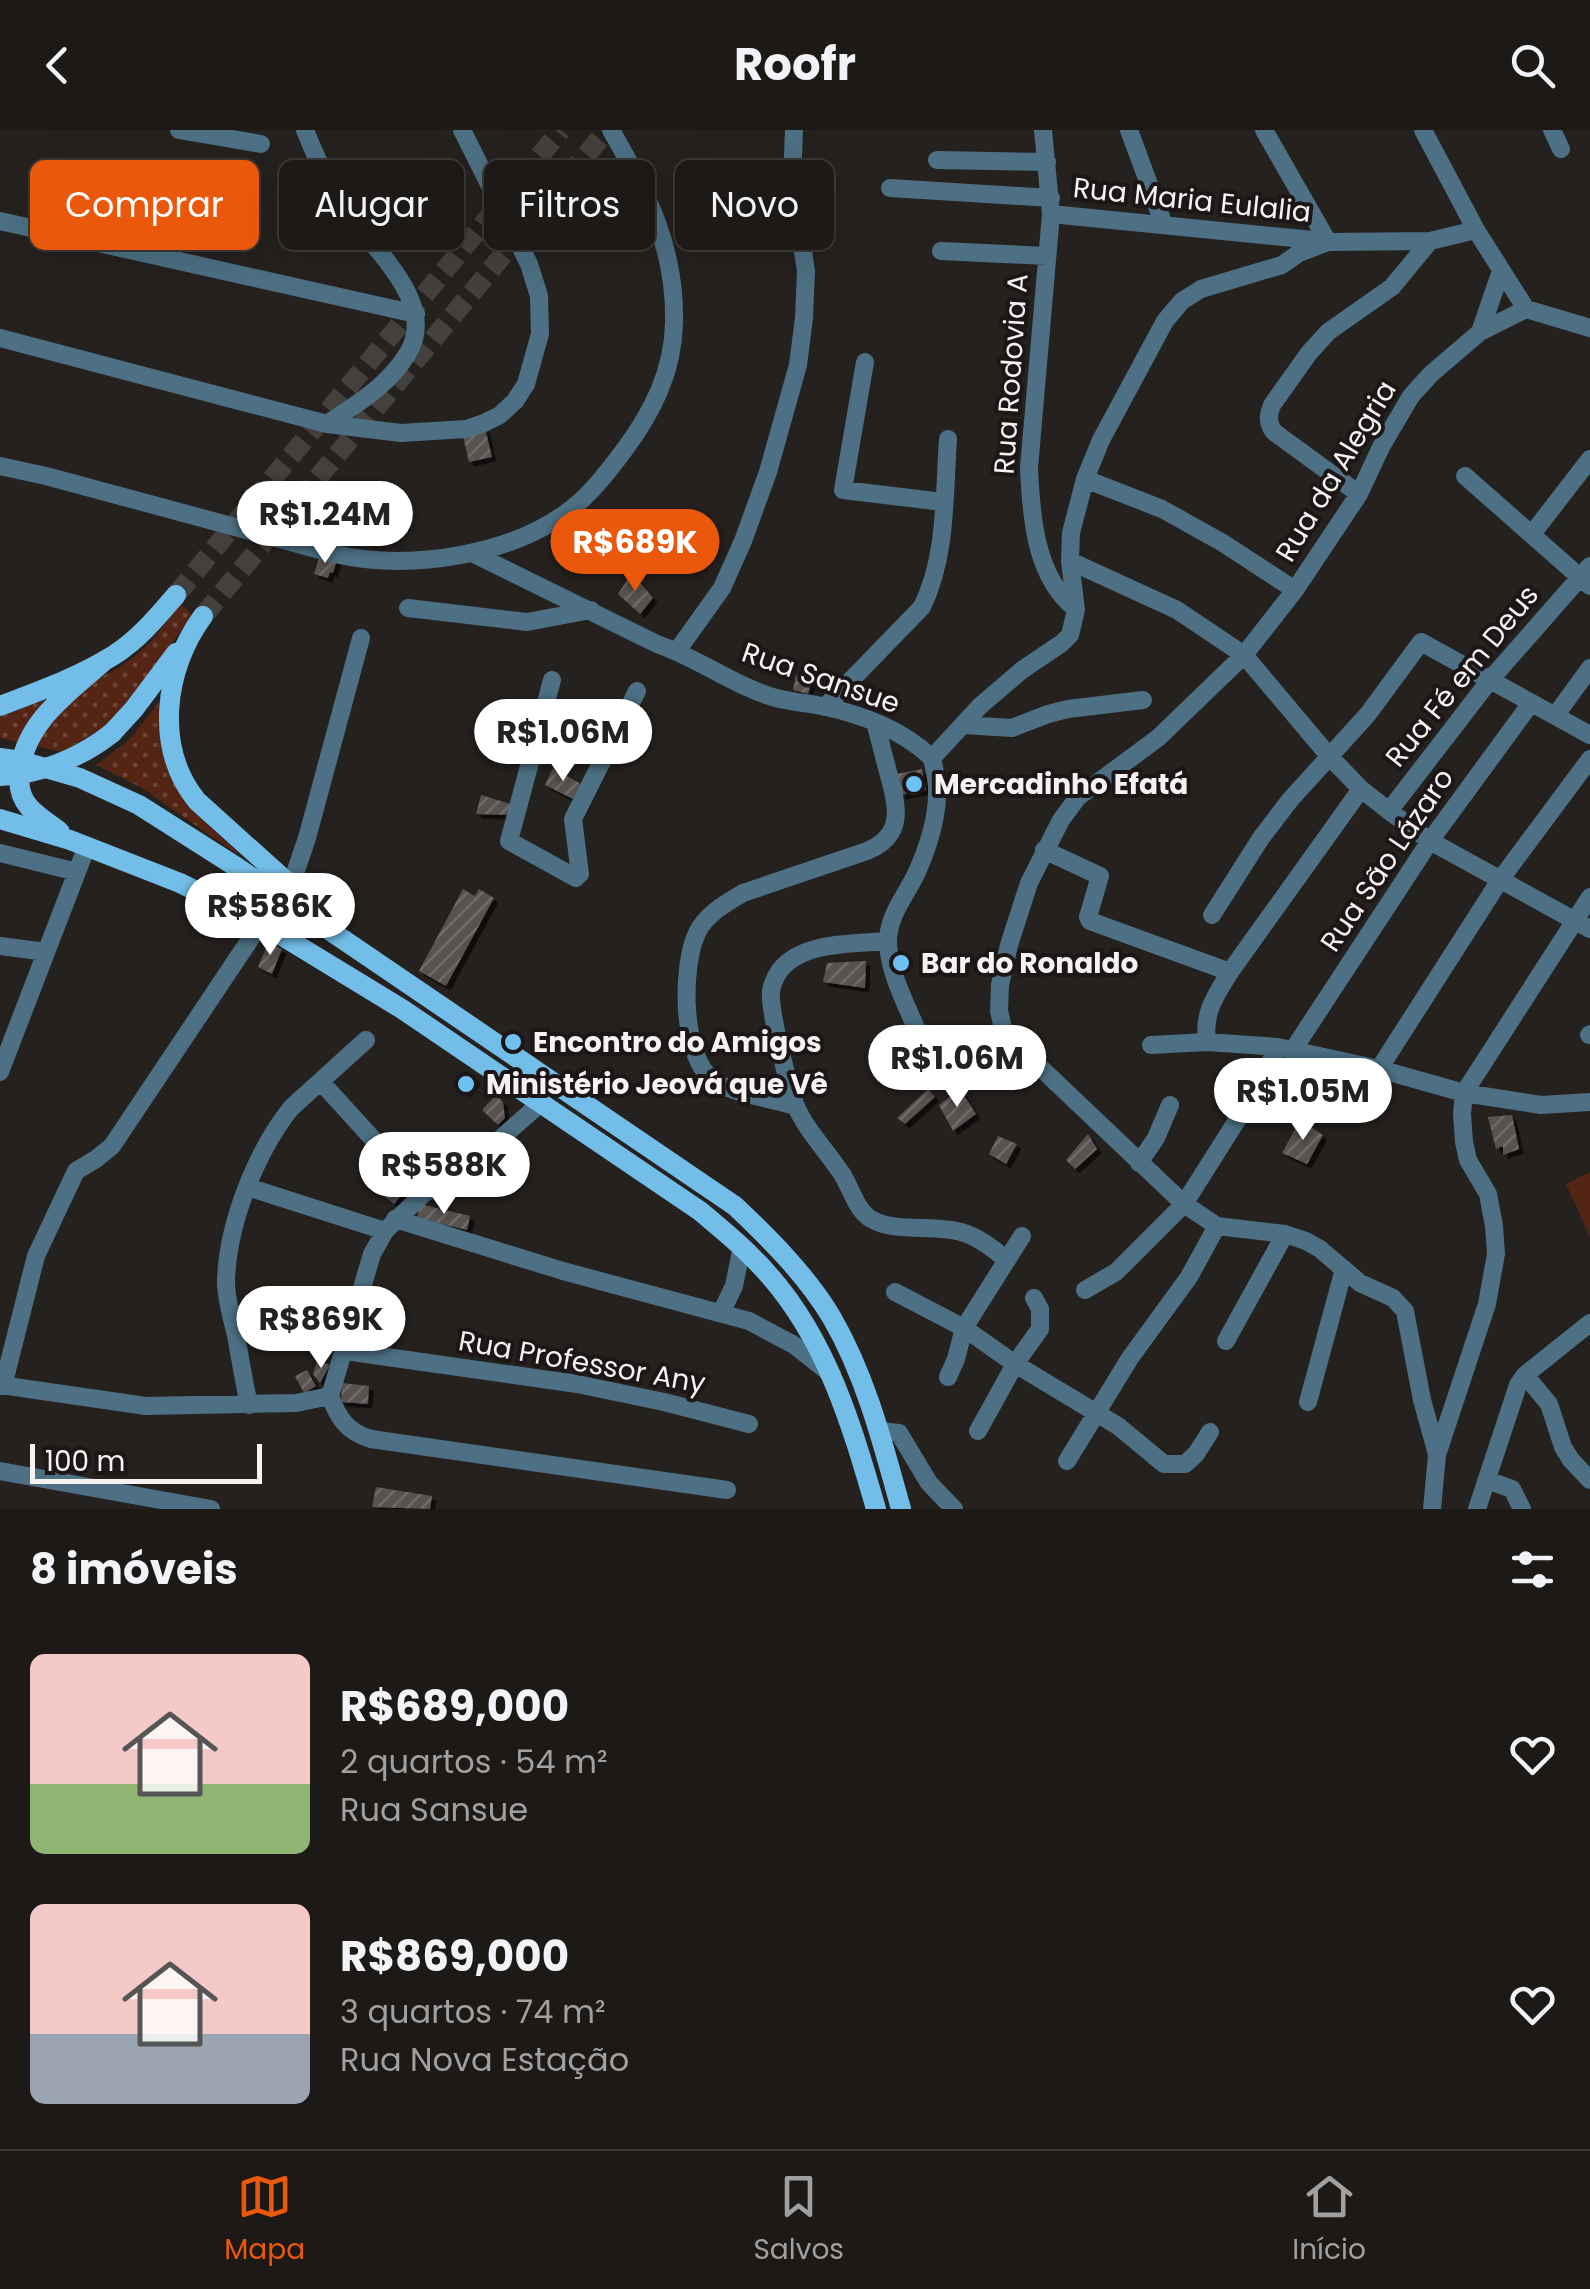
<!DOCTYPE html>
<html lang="pt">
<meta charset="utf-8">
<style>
body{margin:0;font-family:Poppins,sans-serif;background:#292624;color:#f1f3f6;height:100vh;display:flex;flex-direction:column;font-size:38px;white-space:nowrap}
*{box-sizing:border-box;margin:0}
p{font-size:32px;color:#a0a0a1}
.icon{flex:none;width:55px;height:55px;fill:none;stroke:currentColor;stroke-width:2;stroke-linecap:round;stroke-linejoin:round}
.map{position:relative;height:1379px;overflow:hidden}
.details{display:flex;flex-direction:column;background:#1c1917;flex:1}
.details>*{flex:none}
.guide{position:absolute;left:30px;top:30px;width:1000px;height:90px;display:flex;gap:20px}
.scale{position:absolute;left:30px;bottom:25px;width:232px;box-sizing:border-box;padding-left:10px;border:5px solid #f6f2f1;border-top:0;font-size:28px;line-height:35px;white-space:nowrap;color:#f6f2f1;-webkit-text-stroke:8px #1c1716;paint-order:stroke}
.price{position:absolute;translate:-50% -85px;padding:0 22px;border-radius:35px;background:#fff;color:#222;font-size:32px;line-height:65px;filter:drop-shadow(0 2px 5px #0008)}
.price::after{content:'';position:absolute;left:50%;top:60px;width:30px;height:22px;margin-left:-15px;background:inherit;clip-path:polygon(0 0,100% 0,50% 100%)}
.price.selected{background:#ea580c;color:#fff}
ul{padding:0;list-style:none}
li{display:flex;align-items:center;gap:30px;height:250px;padding:0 30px}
li span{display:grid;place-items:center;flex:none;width:280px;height:200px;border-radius:15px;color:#555}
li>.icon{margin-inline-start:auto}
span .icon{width:120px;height:120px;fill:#fffc;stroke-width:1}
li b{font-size:42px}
h2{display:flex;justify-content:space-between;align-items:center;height:120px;padding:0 30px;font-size:42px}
.tag{padding:0 35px;border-radius:15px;background:#1c1917;box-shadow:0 10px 40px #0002,0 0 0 2px #3a3836;font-size:35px;line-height:90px}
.tag.selected{background:#ea580c;color:#fff}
header{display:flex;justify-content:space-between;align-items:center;height:130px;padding:0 30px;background:#1c1917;font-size:45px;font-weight:700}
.menu{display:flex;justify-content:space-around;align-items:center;height:140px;border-top:2px solid #3a3836;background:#1c1917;font-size:28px;color:#a0a0a1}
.menu a{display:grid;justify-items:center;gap:5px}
.menu .selected{color:#ea580c}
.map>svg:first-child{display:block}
</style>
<header><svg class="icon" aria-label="back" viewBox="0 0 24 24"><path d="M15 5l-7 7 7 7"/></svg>Roofr<svg class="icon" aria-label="search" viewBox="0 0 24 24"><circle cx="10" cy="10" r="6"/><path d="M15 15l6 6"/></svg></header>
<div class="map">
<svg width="1590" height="1379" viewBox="0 0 1590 1379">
<defs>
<pattern id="green-dots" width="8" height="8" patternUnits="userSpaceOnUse" patternTransform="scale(2.5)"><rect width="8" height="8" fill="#542515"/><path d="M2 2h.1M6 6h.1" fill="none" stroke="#6d4538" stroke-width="1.8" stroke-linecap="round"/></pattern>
<pattern id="building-hatch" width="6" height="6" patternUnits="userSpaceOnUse" patternTransform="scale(2.5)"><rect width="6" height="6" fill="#585251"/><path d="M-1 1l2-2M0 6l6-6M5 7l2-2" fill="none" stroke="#716b6a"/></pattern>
<filter id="shadow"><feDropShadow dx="4.5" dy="4.5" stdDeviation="0" flood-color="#0009"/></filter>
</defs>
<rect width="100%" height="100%" fill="#25211f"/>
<path fill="url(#green-dots)" d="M181,474L192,485L134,566L106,596L62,622L0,608V587C45,569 105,553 141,521C156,507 168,490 181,474Z
M160,571C155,648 183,674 238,722L237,724L142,658L96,635L128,611Z"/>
<path fill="#542515" d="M1590,1042V1107L1566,1054Z"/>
<path fill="url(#building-hatch)" filter="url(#shadow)" d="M485,298L492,327L469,332L463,306Z
M320,425L337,430L333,443L330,442L328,448L314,444Z
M632,443L653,468L640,484L618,464Z
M796,545L812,551L808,564L793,560Z
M553,638L581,654L573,669L545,655Z
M922,639L926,660L901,665L897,644Z
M481,665L514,675L510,685L476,684Z
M463,759L475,766L479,759L494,768L446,856L419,841Z
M268,813L282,819L272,844L258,837Z
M866,831L865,858L823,852L827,833Z
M1307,941L1329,949L1308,988L1289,976Z
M468,944L476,950L466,963L459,957Z
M928,959L935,967L905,994L897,988Z
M960,959L976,984L953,1001L939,975Z
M496,965L503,972L505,988L498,995L482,980Z
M1512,985L1519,1019L1503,1025V1016L1496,1019L1488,987Z
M1300,990L1323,1005L1307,1034L1282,1023Z
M1088,1004L1097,1019L1075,1039L1066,1030Z
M998,1006L1017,1014L1006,1034L989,1024Z
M391,1046L406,1060L394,1074L379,1061Z
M420,1074L470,1086L467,1100L417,1088Z
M317,1231L330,1235L320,1253L313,1244Z
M307,1240L316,1256L304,1263L295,1246Z
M342,1253L369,1256L368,1274L341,1272Z
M376,1357L432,1366L430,1379L372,1377Z"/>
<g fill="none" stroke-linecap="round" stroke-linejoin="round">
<path stroke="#44403e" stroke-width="20" stroke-dasharray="20 10" stroke-linecap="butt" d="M176,465L561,0
M203,486L607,0"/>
<path stroke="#4d7084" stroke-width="18" d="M179,0L261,14
M305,0C316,28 330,58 348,83C374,120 438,173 408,223C389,255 358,273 327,294
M1043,0L1051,84L1029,338C1031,385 1035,448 1076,479
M1129,0L1164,95
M1264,0L1328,112
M1423,0L1476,100L1526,179
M1552,0L1561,19
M937,30L1047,32
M890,58L1051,68
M1051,84L1323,111
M0,91L416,184
M941,121L1047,126
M1526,179L1590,198
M1480,202L1501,141
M0,208L327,294L401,303L466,299L484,293L500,285L515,271L526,254L540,204L539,166L529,134L462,0
M865,232L843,360L943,372
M0,336L46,346L335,424C409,441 514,426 575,376C594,360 610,339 625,319C653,281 673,241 674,193C676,118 647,63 611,0
M1465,346L1590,456
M1085,349L1162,379L1223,413L1295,460
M1359,364L1274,302C1267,293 1268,285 1272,275L1309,223L1328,202L1392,157L1430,111
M1532,404L1590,329
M472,423L657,514C698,528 734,556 776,568C791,572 807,573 822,576C863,585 901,599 932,628
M1070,431L1177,480L1244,525L1329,626L1361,659L1389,681L1430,711L1590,799
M408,478L527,492L591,480
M677,521L722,458L743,411L768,342L798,235L804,188L806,141L792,50L794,0
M552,550L509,711L576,748
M825,577L922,477C947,426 944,365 948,309
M1555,586L1590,538
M964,595L1012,598L1048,584L1068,579L1143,570
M1389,681L1490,550L1590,436
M1044,720L1100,746L1088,787L1090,791L1230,842
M0,723L77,742
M580,744L573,689L637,561
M291,755L307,708L361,508
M1212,785L1261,708L1290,670L1368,584L1421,512L1590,605
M888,811C854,814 803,811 780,840C776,846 772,854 771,861C769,880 788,954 795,974C805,999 827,1021 842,1044C851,1058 856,1080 871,1089C893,1103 935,1094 961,1102C979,1107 993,1119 1007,1130
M0,816L46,822
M1004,903L934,916L926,914L921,910C909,879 890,847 888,814C887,786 906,766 917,742C928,717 938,686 937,659C937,649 934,638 932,628L980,576L1022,540L1062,513L1070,505L1076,480L1070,431L1071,403L1085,349L1101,310L1165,191L1182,171L1201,159L1282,135L1299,123L1328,112L1430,111L1476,100
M1004,903L999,881L1000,855L1009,815L1029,753L1061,690L1078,667L1158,608L1244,525L1295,460L1359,364L1381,317L1411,266L1431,244L1480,202L1526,179
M1004,903L1184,1074L1217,1096L1285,1104L1306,1111L1320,1119L1360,1153L1393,1168L1405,1181L1422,1270L1437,1324
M1589,905L1590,904
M1207,912C1203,883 1215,866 1230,842L1361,659
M1151,915L1207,912L1278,917L1379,939L1464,963L1541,975L1590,972
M1293,920L1430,711L1531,573
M1379,939L1500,750L1590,629
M0,942L87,716
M321,952L423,1064
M542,972L468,1037L423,1064L385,1101L372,1124L330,1266C338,1288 347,1302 371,1309L727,1360
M796,976C776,970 728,962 714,951C681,928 681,836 697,803C705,785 726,773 743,763L867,721C908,704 896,672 887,638C883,623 879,607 875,592
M1139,1033L1156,1008L1170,975
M248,1057L385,1101
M395,1089L563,1141L749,1191L794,1215L832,1245
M1085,1160L1116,1142L1184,1074L1253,965L1278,917
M895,1162L964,1198L1015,1234L1118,1296L1164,1334H1185L1196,1324L1210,1302
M721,1183L734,1156L742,1116
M1226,1211L1285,1104
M345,1221L577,1254L664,1272L749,1294
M1525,1245L1549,1274L1563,1317L1571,1330L1590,1350
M948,1247L956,1229L964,1198L1022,1106
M0,1255L146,1276L296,1273L330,1266
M3,1256L36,1126L76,1041L96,1029L112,1016L261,793
M1308,1272L1344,1139
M249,1275C244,1252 240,1228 236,1205C232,1188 226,1170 226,1152C227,1095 256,1022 291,978L366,910
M880,1301L899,1303L929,1353L954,1379
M978,1301L1015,1234L1040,1199V1179L1034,1168
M1067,1331L1130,1228L1189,1147L1217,1096
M0,1341L211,1379
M1487,1350L1512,1359L1522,1379
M1432,1379L1437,1325L1487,1174L1496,1124L1494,1096L1488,1064L1468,1030L1464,1012L1462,984L1464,963L1590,767
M1477,1379L1518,1255L1525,1245L1590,1193"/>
<path stroke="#73bee9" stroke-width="20" d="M203,486C164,539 154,618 197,671L317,779
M0,576C39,561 79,547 114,525C139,509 158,486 176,465
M112,603L134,579L176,523
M0,628L21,631L80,648L139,675L238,738L735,1076C770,1109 807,1146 832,1188C866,1247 883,1314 901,1379
M0,689L70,710L180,753L261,793L402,879L700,1081C724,1101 747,1120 768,1144C827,1210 852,1296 876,1379
M60,702C50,694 38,687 29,677C20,667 18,653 20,640C26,590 71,561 105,530"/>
<path stroke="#73bee9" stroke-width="20" d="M0,646C41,644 80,628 112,603"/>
</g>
<g fill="#6dc2f3" stroke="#1c1716" stroke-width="4">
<circle cx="914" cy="654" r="10"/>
<circle cx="901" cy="833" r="10"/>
<circle cx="513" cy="912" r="10"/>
<circle cx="466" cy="954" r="10"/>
</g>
<g text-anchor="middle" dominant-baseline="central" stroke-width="8" stroke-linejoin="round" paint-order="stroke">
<g font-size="28" fill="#f6f2f1" stroke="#1c1716">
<text transform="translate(1192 70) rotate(6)">Rua Maria Eulalia</text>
<text transform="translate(1011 244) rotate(-86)">Rua Rodovia A</text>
<text transform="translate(1336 341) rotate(-59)">Rua da Alegria</text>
<text transform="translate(1462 546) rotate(-51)">Rua Fé em Deus</text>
<text transform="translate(821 548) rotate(19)">Rua Sansue</text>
<text transform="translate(1387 730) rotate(-56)">Rua São Lázaro</text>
<text transform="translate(582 1232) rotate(10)">Rua Professor Any</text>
</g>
<g font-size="28" font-weight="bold" fill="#f6f2f1" stroke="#1c1716" text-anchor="start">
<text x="934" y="654">Mercadinho Efatá</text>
<text x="921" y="833">Bar do Ronaldo</text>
<text x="533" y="912">Encontro do Amigos</text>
<text x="486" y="954">Ministério Jeová que Vê</text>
</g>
</g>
</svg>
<div class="scale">100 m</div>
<b class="price" style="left:325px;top:436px">R$1.24M</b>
<b class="price selected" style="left:635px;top:464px">R$689K</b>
<b class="price" style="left:563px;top:654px">R$1.06M</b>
<b class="price" style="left:270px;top:828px">R$586K</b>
<b class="price" style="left:957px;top:980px">R$1.06M</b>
<b class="price" style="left:1303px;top:1013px">R$1.05M</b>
<b class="price" style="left:444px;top:1087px">R$588K</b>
<b class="price" style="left:321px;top:1241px">R$869K</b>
<div class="guide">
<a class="tag selected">Comprar</a>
<a class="tag">Alugar</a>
<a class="tag">Filtros</a>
<a class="tag">Novo</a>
</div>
</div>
<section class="details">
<h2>8 imóveis<svg class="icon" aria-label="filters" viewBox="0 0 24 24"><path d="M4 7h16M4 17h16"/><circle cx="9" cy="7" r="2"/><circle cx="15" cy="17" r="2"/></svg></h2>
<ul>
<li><span style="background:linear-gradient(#f6c9c9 65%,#8fb573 0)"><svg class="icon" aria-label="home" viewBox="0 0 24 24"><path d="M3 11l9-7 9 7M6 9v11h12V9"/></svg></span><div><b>R$689,000</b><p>2 quartos · 54 m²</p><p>Rua Sansue</p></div><svg class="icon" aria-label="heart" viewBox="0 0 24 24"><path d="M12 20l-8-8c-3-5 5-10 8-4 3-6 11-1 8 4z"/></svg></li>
<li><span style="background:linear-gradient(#f6c9c9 65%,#9aa5b1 0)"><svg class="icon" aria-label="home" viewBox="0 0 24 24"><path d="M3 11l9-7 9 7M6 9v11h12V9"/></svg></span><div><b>R$869,000</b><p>3 quartos · 74 m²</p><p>Rua Nova Estação</p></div><svg class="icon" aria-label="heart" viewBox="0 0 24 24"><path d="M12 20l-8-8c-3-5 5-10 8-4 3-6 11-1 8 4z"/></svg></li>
</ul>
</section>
<nav class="menu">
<a class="selected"><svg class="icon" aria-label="map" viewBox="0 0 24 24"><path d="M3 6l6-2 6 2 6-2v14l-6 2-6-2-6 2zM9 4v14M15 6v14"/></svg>Mapa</a>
<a><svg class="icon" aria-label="saved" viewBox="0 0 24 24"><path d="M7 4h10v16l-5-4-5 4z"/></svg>Salvos</a>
<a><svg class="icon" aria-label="home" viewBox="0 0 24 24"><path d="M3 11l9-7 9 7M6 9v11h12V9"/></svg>Início</a>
</nav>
